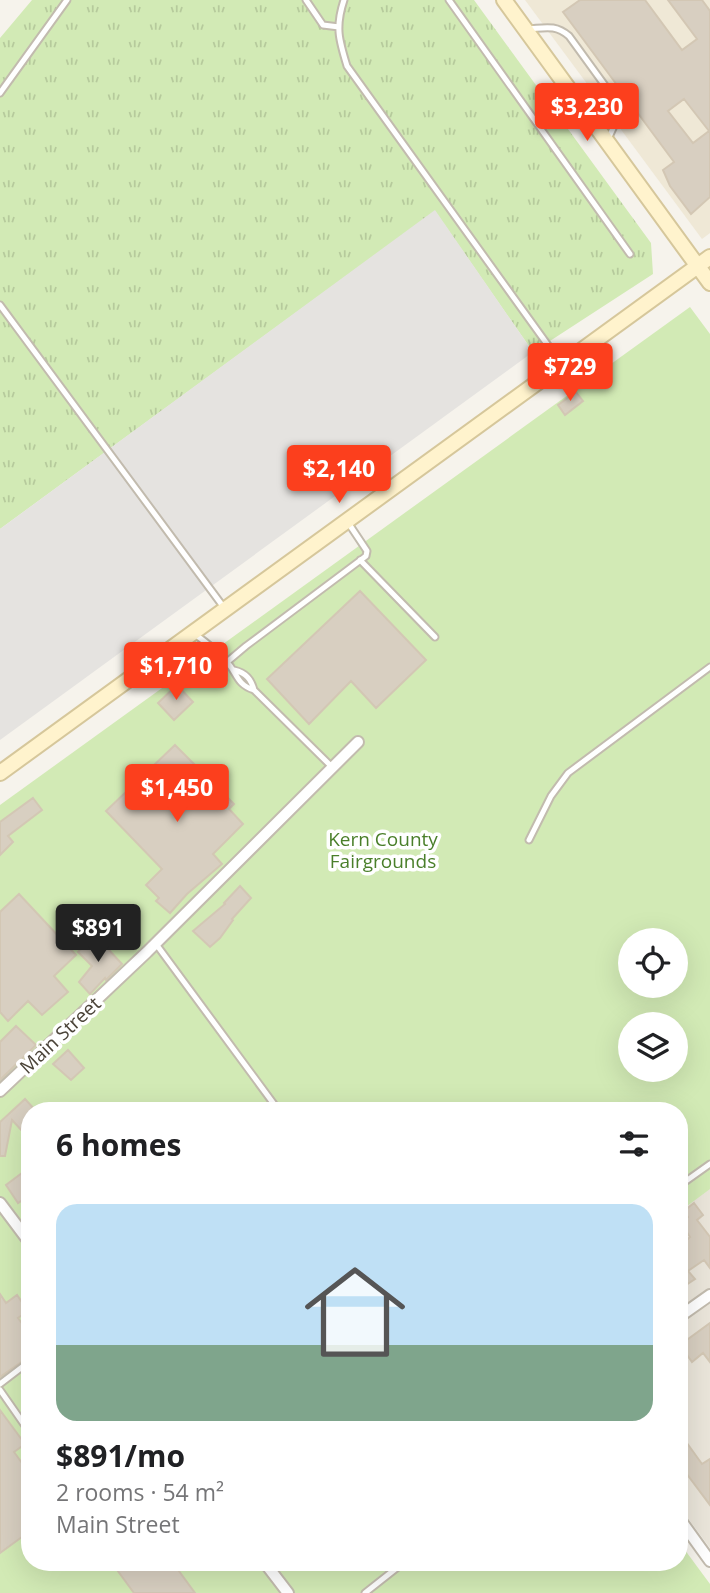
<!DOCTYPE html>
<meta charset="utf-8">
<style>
body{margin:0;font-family:"Open Sans",sans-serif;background:#f2f2f2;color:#202124;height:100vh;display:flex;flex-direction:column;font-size:26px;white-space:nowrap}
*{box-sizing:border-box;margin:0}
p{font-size:23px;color:#757577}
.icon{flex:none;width:38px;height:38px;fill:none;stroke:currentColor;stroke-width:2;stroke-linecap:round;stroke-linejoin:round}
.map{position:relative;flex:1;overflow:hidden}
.details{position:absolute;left:21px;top:1102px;width:667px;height:469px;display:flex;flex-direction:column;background:#fff;border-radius:28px;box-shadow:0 7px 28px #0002}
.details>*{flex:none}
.controls{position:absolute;left:618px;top:928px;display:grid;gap:14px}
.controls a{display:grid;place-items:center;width:70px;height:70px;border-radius:50%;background:#fff;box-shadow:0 7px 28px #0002;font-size:35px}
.price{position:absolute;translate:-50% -60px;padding:0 16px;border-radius:7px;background:#fc3f1d;color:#fff;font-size:23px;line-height:46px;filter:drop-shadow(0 2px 4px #0008)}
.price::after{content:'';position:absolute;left:50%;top:42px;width:21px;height:16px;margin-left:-10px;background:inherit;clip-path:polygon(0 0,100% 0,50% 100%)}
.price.active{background:#222;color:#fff}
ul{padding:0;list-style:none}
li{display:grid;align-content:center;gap:14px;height:371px;padding:0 35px}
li+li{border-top:2px solid #e0e0e0}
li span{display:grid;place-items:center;height:217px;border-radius:21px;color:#555}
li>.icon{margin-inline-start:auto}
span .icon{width:126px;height:126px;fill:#fffc;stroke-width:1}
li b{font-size:30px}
h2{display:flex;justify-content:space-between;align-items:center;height:84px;padding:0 35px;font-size:30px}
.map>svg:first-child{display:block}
</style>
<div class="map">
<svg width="710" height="1593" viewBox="0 0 710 1593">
<defs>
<pattern id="grass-tufts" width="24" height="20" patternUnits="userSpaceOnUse" patternTransform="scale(1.75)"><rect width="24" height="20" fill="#d2eab5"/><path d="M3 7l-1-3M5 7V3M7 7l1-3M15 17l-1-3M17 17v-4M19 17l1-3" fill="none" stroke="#b6ca9c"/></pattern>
</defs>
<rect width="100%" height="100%" fill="#f6f3ec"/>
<path fill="#eae5da" d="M710,1188V1548L679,1506V1211Z"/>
<path fill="#efe8d6" d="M525,0H710V233L702,239Z"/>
<path fill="url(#grass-tufts)" d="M32,0H474L651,243L653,274L533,352L435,211L0,529V38Z"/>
<path fill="#d2eab5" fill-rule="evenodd" d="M690,307L710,334V1189L679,1212V1111H30V1563H679V1542L710,1584V1593H0V805ZM630,940H676V985H630ZM630,1024H676V1069H630Z"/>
<path fill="#e5e3e0" d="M435,210L533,352L0,740V529Z"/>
<path fill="#d8cfc1" stroke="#d3c7b4" stroke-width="2" fill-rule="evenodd" d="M580,0H645L682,50L697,39L668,0H702L710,11V197L691,214L670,186L663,170L674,162L563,12ZM684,99L709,131L693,143L668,111Z
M576,392L583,401L565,415L558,405Z
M360,591L426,660L376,708L351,681L309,724L267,679Z
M177,685L193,702L174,720L158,703Z
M175,745L234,804L229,809L243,824L213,854L222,864L187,894L170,913L156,901L159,898L146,885L162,869L106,811Z
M33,798L42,810L8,836L13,842L0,855V822Z
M240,886L251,898L232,919L233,920L220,938L210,947L193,931L225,904L224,903Z
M19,894L76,955L54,976L68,992L42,1015L28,1001L8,1021L0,1012V912Z
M94,934L122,964L106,980L105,978L90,994L79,982L92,966L78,952Z
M16,1026L36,1045L0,1080V1042Z
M68,1050L84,1068L71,1080L53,1064Z
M25,1099L36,1111H30V1127L23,1132L12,1120L5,1156H0V1122Z
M30,1167V1195L18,1203L6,1185Z
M694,1203L703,1215L697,1220L710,1237V1268L704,1260L688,1271L695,1279L686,1285L679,1278V1247L690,1237L681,1223L688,1217L684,1211Z
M0,1294L6,1303L17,1295L28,1311L18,1318L30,1334V1356L0,1377Z
M710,1323V1362L703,1353L692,1362L680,1345Z
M0,1410L25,1444L14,1452L30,1474V1531L0,1553Z
M679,1432L702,1464L710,1459V1505L686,1473L685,1474L679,1466Z
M112,1563H173L195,1593H134Z"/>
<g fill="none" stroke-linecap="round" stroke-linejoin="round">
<g stroke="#c2bbae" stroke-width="9">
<path id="lane" d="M306,0L323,25L339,27
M344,0C335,27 339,40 347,66L560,362
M449,0L630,254
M527,29C545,28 555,24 569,36L614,98C622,113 615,124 608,139
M0,93L67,0
M0,305L225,609
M360,560L435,637
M196,635C207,643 217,651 227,662C238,674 236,684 254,690L333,768
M227,662L246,646L366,556L367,551L347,521
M234,670C246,673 251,679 254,690
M529,840L551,796L568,773L710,667
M156,944L279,1111
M679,1186L710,1164
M0,1384L30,1361
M0,1390L30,1433
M30,1456L28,1461L30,1463
M365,1593L403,1563"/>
</g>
<g stroke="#c2bbae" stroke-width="14">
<path id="street" d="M0,1091L147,952L358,742
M0,1203L30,1243
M679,1317L710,1295
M679,1518L710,1561
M265,1563L288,1593"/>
</g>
<g stroke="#d6c79b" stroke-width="18">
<path id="secondary" d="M504,0L710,283
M0,773L710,257"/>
</g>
<use href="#lane" stroke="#fff" stroke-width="5"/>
<use href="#street" stroke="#fff" stroke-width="10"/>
<use href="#secondary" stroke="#fff3cd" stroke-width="14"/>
</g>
<g text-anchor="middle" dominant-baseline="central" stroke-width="7" stroke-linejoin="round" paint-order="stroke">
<g font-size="19" fill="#4a7f2a" stroke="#fff">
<text x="383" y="839">Kern County<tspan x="383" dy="22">Fairgrounds</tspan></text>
</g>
<g font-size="19" fill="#4b4439" stroke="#fff">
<text transform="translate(60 1035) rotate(-43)">Main Street</text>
</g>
</g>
</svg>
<div class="controls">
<a><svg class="icon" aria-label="locate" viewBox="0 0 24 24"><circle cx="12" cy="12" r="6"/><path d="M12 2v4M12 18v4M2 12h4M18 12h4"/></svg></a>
<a><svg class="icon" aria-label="layers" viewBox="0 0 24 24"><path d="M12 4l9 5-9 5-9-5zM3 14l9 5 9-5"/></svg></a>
</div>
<b class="price" style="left:587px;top:143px">$3,230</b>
<b class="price" style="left:570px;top:403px">$729</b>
<b class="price" style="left:339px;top:505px">$2,140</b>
<b class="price" style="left:176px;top:702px">$1,710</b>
<b class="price" style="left:177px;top:824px">$1,450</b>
<b class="price active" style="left:98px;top:964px">$891</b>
<section class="details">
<h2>6 homes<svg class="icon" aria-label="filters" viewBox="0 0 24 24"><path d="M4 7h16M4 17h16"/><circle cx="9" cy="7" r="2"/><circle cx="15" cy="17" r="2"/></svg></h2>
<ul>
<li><span style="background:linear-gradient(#bfe0f5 65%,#7fa58c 0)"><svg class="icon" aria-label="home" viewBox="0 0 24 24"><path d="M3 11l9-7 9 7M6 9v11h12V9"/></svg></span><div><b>$891/mo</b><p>2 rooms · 54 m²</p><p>Main Street</p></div></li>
</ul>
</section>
</div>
